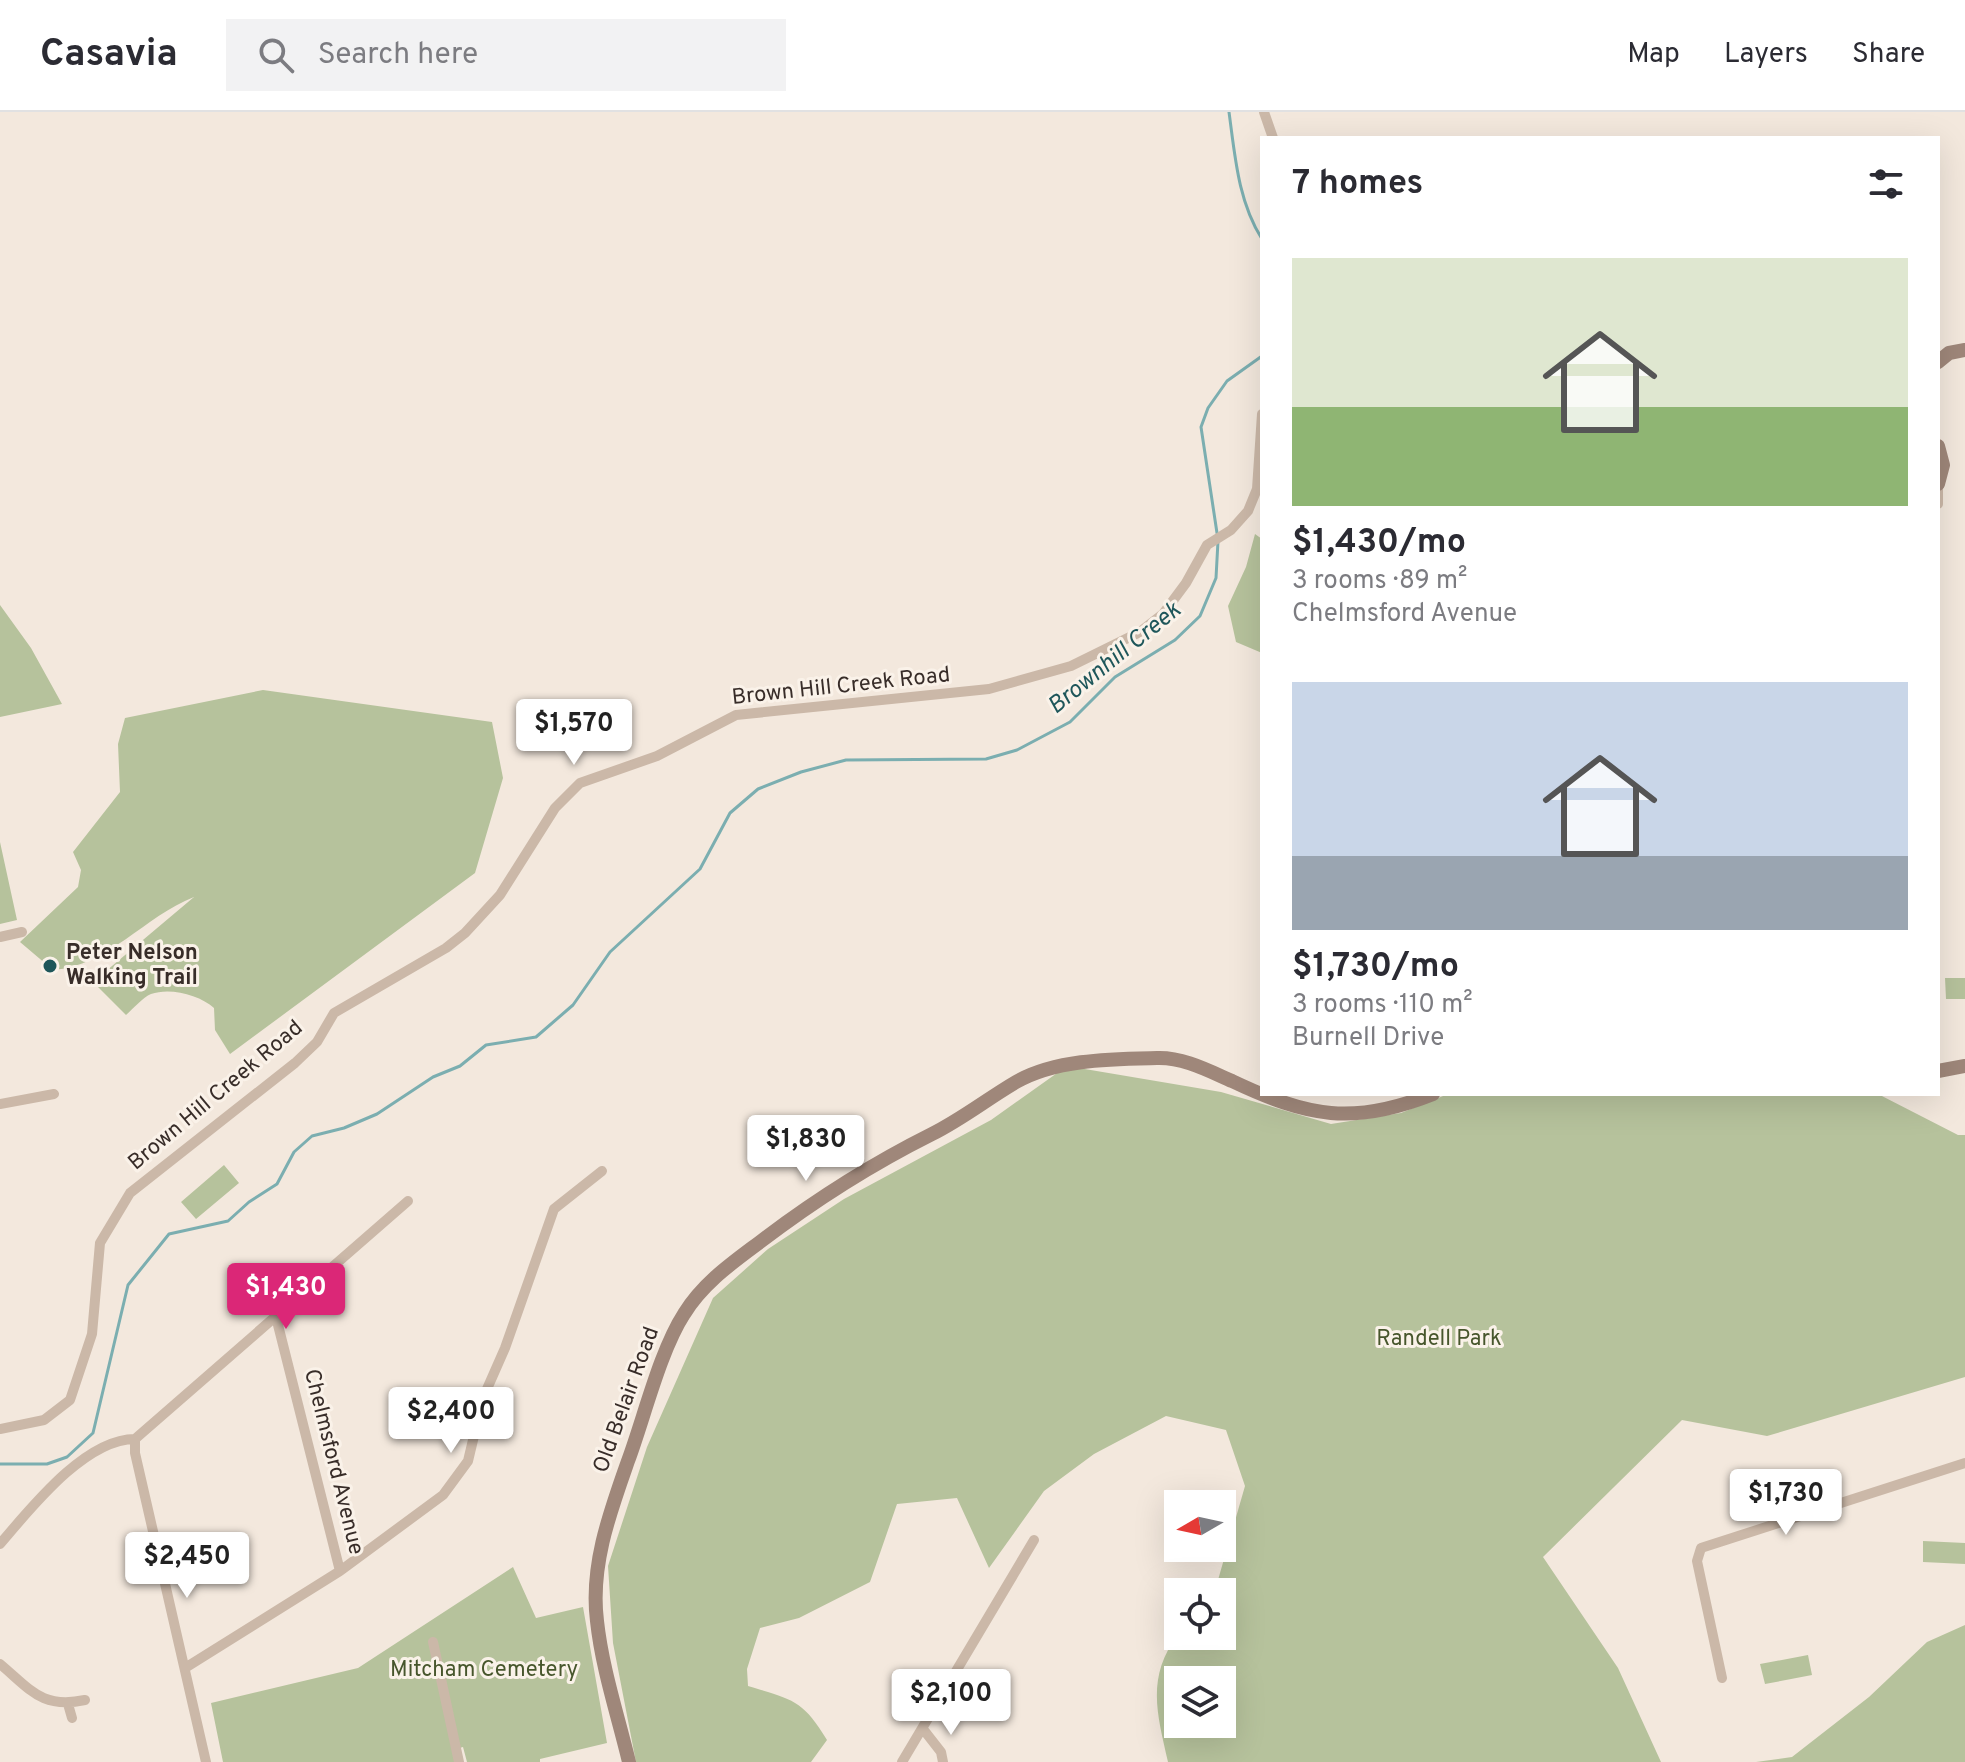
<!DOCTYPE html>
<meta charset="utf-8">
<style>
body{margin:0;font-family:Overpass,sans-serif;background:#f2f2f3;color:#2b2b33;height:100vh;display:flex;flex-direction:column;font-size:30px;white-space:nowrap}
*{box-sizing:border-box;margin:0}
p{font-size:26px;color:#7c7c81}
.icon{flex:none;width:44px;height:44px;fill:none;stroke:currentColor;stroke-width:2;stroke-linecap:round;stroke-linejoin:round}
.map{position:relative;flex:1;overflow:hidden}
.panel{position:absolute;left:1260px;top:24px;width:680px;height:960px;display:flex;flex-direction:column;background:#fff;border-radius:0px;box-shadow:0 8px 32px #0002}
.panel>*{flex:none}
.needle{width:52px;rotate:261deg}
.fabs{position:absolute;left:1164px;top:1378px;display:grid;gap:16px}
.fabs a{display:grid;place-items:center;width:72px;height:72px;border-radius:0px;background:#fff;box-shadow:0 8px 32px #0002;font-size:40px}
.price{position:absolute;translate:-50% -68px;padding:0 18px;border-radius:8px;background:#fff;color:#222;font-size:26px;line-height:52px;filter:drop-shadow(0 2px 4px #0008)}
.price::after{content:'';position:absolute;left:50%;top:48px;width:24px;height:18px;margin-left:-12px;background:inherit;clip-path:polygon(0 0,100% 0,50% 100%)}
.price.current{background:#db2777;color:#fff}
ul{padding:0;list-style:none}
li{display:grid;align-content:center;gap:16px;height:424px;padding:0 32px}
li span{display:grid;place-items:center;height:248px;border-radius:0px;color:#555}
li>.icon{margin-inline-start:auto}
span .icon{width:144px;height:144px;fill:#fffc;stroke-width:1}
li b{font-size:34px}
h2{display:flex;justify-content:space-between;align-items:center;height:96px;padding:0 32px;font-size:34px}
header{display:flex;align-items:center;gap:48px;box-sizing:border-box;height:112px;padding:0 40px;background:#fff;border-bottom:2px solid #e1e1e2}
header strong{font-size:38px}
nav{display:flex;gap:44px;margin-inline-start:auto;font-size:28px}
.search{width:560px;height:72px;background:#f2f2f3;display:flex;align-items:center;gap:20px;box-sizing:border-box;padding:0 28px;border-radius:0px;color:#7c7c81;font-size:30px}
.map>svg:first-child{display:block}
</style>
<header>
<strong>Casavia</strong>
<div class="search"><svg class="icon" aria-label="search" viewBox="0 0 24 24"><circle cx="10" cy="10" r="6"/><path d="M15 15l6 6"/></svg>Search here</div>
<nav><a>Map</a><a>Layers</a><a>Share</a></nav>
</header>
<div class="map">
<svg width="1965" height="1650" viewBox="0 0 1965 1650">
<rect width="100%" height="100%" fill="#f3e8dd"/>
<path fill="#b6c29c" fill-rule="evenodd" d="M1255,422L1262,427V541L1236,530L1228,494L1246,455Z
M0,493L31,536L62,592L0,605Z
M263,578L492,610L503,666L475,761L230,942L215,918L214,896C200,883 170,875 151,882C143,885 133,897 126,903L93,870L194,785C145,804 108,854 53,858L20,830L78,775L81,758L73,740L120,680L118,632L125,606Z
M0,730L17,808L0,812Z
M1945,866H1965V887H1946Z
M1067,954L1221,980L1331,1012L1401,1001L1448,982H1878L1958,1023H1965V1265L1767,1324L1682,1308L1543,1445L1618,1556L1661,1650H1168C1157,1601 1146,1566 1178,1522L1222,1524V1480H1209L1218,1468L1245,1374L1226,1318L1166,1304L1094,1342L1044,1379L989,1456L957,1386L897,1392L870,1470L799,1506L760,1516L747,1557L748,1574C793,1588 802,1587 827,1628L811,1650H636L613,1531L608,1454L647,1335L713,1186L768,1137L844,1087L991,1008ZM1178,1568H1222V1612H1178Z
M224,1053L239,1071L196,1107L181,1090Z
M1923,1429L1965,1431V1452L1923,1450Z
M513,1455L536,1506L583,1495L607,1631L540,1647V1650H467L463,1635L453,1638L455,1650H223L211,1591L358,1556Z
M1965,1513V1650H1756L1792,1645L1869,1585L1927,1530Z
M1808,1543L1812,1563L1765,1572L1760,1552Z"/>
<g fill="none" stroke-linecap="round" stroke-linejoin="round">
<path stroke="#7baeb0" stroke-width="3" d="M1229,0C1235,44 1238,89 1262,127
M1217,421L1201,315L1208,296L1227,269L1262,244
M0,1352H47L67,1345L93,1321L128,1173L169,1122L228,1109L249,1090L277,1072L294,1040L312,1024L344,1016L377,1002L433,965L460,954L486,933L536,925L573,893L610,840L700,757L730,701L758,677L801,660L846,648L986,647L1017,638L1070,610L1115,565L1175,528L1200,504L1216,466L1218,429"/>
<path stroke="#cbb8a8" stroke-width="10" d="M1264,0L1273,26
M1938,373V392
M0,825L22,820
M0,992L54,982
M276,1205L340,1459
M0,1317L44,1308L70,1288L92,1222L100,1131L130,1081L295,951L317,930L334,901L446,836L465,821L500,783L555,696L580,671L657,644L736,603L989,577L1071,554L1140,520L1163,502L1186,471L1207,433L1231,418L1248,399L1257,377L1262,302
M135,1327L408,1089
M135,1327V1341L206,1650
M0,1432C31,1396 85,1327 135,1327
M433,1530L459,1650
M0,1552C31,1578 42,1597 85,1588
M185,1556L340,1459L443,1383L468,1349L483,1286L505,1236L554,1097L602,1059
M1722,1566L1697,1449L1701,1436L1965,1351
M68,1592L72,1606
M923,1617L941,1640L943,1650
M902,1650L1034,1428"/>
<path stroke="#9f877a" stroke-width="14" d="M1938,250L1949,241L1965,238
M1938,334L1943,353L1938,372
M1938,959L1965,954
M629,1650C618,1604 602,1556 597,1509C590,1454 610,1400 628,1349C644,1306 660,1239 684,1202C703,1171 732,1151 760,1130C815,1088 870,1053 932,1022C962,1007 987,987 1016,970C1056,947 1112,947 1157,946C1183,945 1209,959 1232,969C1308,1005 1353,1014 1433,982"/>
</g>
<circle fill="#1e565a" stroke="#faf2e9" stroke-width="3" cx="50" cy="854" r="8"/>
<g text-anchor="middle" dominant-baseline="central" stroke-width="6" stroke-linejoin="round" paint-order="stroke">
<g font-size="22" fill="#382d29" stroke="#faf2e9">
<text transform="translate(841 575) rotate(-6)">Brown Hill Creek Road</text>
<text transform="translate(216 984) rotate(-40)">Brown Hill Creek Road</text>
<text transform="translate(627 1288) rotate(-70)">Old Belair Road</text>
<text transform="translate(333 1350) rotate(76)">Chelmsford Avenue</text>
</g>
<g font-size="22" font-weight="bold" fill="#382d29" stroke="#faf2e9" text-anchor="start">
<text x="66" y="841">Peter Nelson<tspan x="66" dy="25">Walking Trail</tspan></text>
</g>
<g font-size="22" fill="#47562c" stroke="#faf2e9">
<text x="1439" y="1227">Randell Park</text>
<text x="484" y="1558">Mitcham Cemetery</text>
</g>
<g font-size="24" font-style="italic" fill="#1e565a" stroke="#faf2e9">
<text transform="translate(1115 547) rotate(-39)">Brownhill Creek</text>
</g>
</g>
</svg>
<div class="fabs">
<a><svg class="needle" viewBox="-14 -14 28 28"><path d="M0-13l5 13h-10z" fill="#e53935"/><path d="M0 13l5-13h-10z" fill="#7c7c81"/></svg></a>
<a><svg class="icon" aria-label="locate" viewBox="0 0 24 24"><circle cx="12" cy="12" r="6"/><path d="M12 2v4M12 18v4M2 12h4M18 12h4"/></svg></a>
<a><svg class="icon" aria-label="layers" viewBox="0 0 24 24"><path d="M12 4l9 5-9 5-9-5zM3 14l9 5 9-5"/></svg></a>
</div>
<b class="price" style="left:574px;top:655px">$1,570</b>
<b class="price" style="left:806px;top:1071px">$1,830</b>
<b class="price current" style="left:286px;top:1219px">$1,430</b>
<b class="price" style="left:451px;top:1343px">$2,400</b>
<b class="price" style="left:1786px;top:1425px">$1,730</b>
<b class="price" style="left:187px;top:1488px">$2,450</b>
<b class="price" style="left:951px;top:1625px">$2,100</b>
<section class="panel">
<h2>7 homes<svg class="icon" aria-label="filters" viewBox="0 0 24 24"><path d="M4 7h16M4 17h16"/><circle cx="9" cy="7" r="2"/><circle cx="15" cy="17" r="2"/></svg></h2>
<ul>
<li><span style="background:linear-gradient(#dfe7d0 60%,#8fb573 0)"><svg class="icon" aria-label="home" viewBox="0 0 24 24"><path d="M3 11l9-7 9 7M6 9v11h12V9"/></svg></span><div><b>$1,430/mo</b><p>3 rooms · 89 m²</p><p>Chelmsford Avenue</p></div></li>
<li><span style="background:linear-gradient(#c9d6e8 70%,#9aa5b1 0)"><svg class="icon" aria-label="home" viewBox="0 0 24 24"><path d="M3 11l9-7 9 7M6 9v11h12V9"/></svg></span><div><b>$1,730/mo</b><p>3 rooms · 110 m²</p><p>Burnell Drive</p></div></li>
</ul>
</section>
</div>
